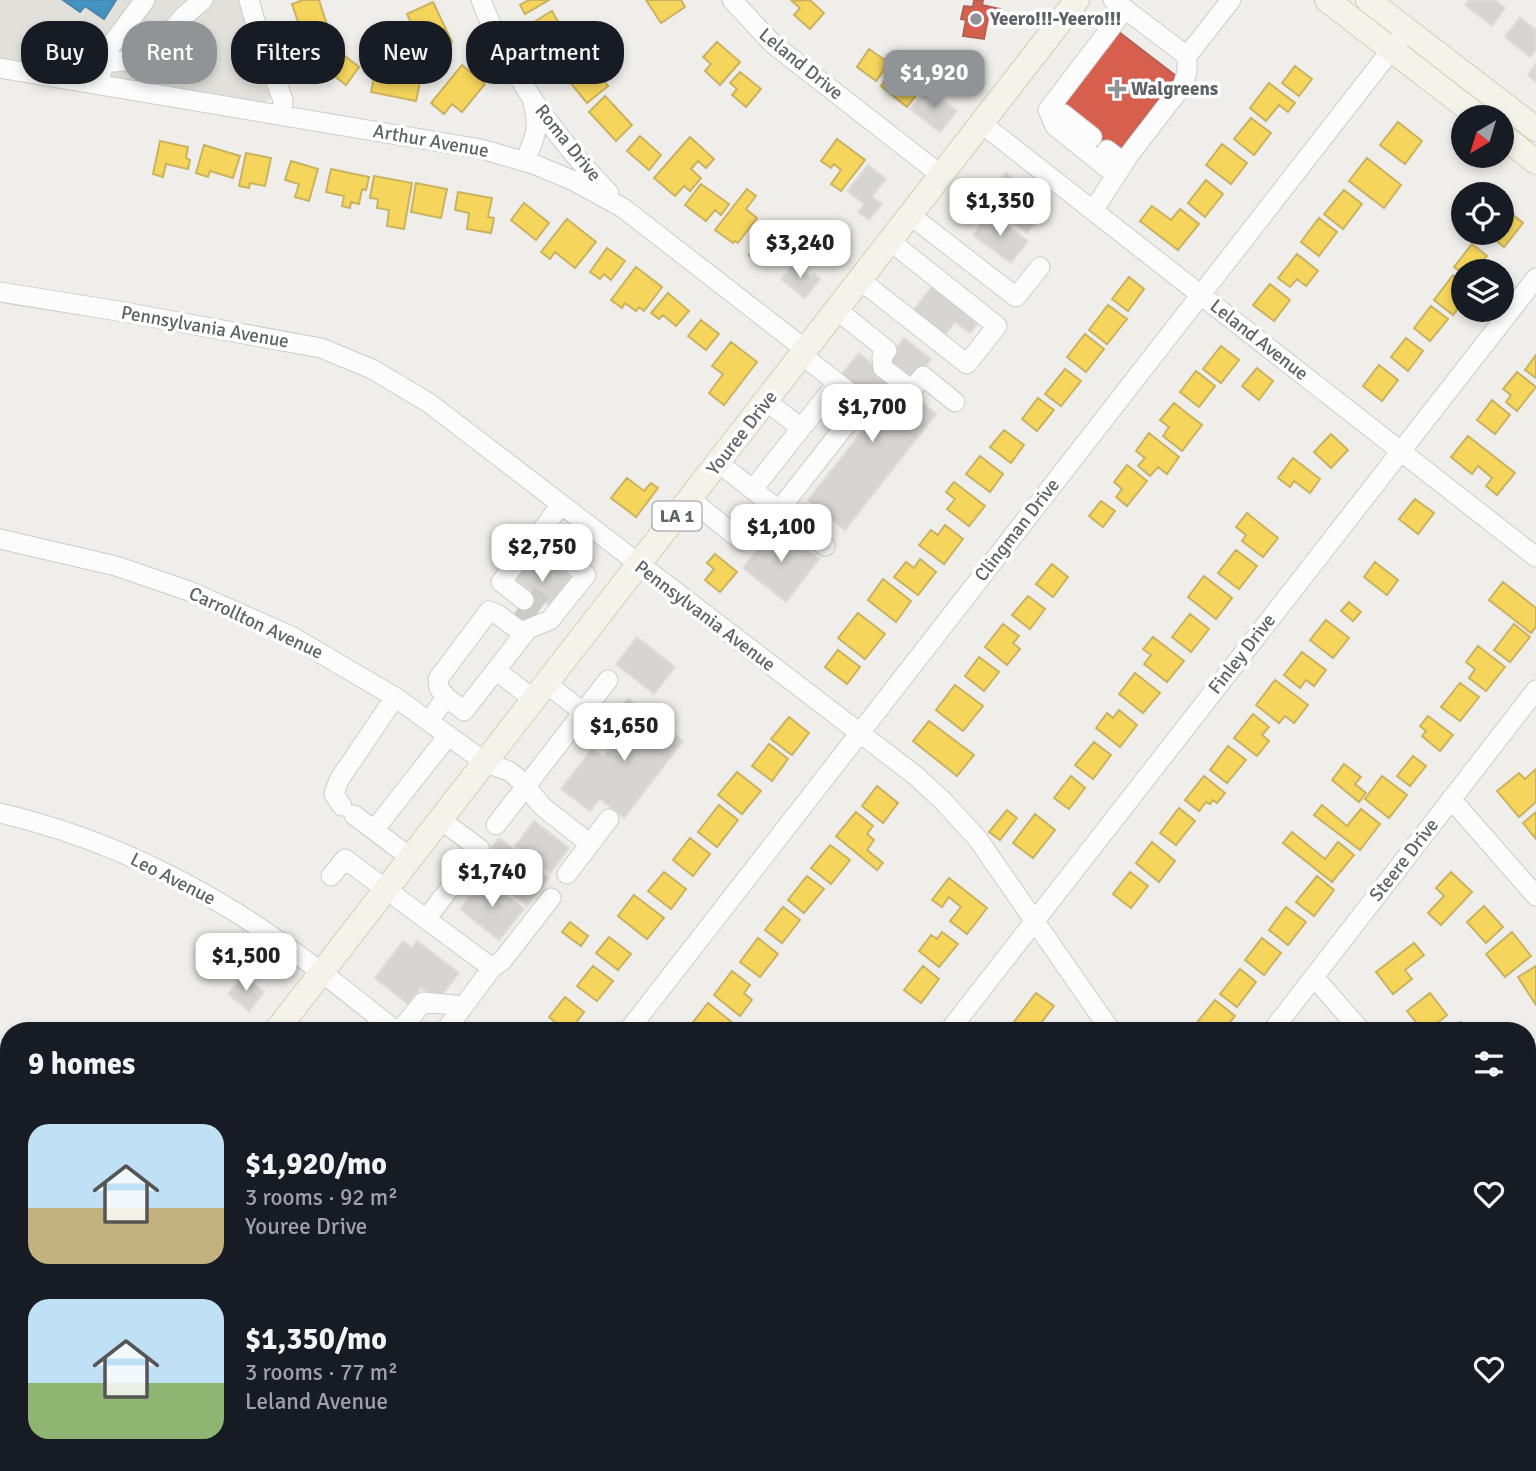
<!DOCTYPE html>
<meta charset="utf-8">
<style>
body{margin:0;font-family:Signika,sans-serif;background:#242831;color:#f1f3f6;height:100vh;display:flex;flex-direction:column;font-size:26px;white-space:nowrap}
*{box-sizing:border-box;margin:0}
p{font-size:23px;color:#9ea1a6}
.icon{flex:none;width:38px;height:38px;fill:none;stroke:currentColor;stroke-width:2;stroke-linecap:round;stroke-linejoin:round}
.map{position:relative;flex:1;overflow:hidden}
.details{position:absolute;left:0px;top:1022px;width:1536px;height:450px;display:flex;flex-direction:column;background:#171b24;border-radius:28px 28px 0 0;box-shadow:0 4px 10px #0003}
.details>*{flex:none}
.guide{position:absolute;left:21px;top:21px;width:700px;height:63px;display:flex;gap:14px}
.needle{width:46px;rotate:218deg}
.fabs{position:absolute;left:1451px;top:105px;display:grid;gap:14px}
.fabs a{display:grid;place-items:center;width:63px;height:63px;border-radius:50%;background:#171b24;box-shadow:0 4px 10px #0003;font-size:35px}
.price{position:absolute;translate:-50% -60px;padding:0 16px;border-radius:14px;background:#fff;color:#222;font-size:23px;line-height:46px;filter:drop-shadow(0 2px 4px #0008)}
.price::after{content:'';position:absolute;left:50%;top:42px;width:21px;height:16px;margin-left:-10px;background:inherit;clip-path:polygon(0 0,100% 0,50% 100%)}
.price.active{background:#919496;color:#fff}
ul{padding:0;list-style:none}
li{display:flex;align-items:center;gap:21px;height:175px;padding:0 28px}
li span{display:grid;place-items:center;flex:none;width:196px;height:140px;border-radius:21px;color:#555}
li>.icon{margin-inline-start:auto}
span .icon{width:84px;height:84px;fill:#fffc;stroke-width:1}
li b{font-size:30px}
h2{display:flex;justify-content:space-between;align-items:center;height:84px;padding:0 28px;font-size:30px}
.chip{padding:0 24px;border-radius:28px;background:#171b24;box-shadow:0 4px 10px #0003;font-size:24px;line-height:63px}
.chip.active{background:#919496;color:#fff}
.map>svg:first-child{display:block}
</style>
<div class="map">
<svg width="1536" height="1471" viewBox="0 0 1536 1471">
<rect width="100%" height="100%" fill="#efeeea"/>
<path fill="#e2e0da" d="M0,0H241L272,95L265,103L0,62Z"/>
<path fill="#d8ebd6" d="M0,1091L9,1094V1334L0,1345Z"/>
<path fill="#f6d55c" stroke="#c9b360" stroke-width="2" d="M303,0H319L329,31L304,39L292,4Z
M529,0H549L525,14L520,5Z
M646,0H681L685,7L661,23Z
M810,0L824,13L810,29L794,15L800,8L792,1Z
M433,2L452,42L426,54L407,14Z
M552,11L572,46L553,56L534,22Z
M327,42L359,67L346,85L328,71L325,75L310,63Z
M717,42L740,62L720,85L705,71L711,64L703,57Z
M869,49L889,63L876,81L857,67Z
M575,56L587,72L593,67L608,86L587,103L559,69Z
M462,65L485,84L462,112L452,104L444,114L431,103Z
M1295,66L1312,79L1299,96L1282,83Z
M376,68L408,75L407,79L420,82L416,101L371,92Z
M894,69L920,90L907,107L881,86Z
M740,72L761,89L746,107L732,95L737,89L730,83Z
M1269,83L1295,103L1288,112L1279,105L1266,121L1250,108Z
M605,96L632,125L616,141L589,112Z
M1251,118L1271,133L1254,155L1234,139Z
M1398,122L1422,141L1405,164L1380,145Z
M640,136L661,155L649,170L627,151Z
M690,137L714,159L706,168L698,161L691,169L701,178L690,191L684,186L675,196L654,178Z
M837,139L865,160L841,191L831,184L841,170L834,164L831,168L821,161Z
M160,141L188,147L186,158L190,160L188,169L166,164L163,177L153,174Z
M1222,144L1247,163L1231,184L1206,165Z
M204,145L240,156L233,178L210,171L208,177L196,173Z
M246,153L271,158L265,186L250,183L249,188L239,186Z
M1367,158L1401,185L1384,208L1349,181Z
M291,161L318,169L309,201L295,197L299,184L285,180Z
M331,169L369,177L366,190L362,189L359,204L351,202L350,208L342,206L344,196L326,192Z
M374,176L412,183L404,229L387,226L389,210L377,208L378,199L370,198Z
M1206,180L1223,194L1205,217L1188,203Z
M416,183L447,189L441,218L411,212Z
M701,184L729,204L721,215L715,210L706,221L685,205Z
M747,189L756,196L746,209L757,218L738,243L735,241L733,243L715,230Z
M1344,190L1362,204L1343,229L1324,214Z
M458,192L492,198L488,217L494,218L491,233L467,229L469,213L455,210Z
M524,203L549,223L536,240L511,220Z
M1152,206L1171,220L1180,209L1199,224L1178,250L1140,221Z
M1502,206L1523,223L1504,247L1489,235L1490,233H1502Z
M1319,218L1337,232L1319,256L1301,242Z
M567,219L596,242L575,268L555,252L550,259L541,252Z
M769,229L793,248L783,260L778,256L771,264L766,260L763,265L749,255Z
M1472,244L1487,256L1480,264L1487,270L1463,271V274L1454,267Z
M607,248L625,261L611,280L604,274L600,279L590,272Z
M1297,254L1318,271L1306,286L1297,279L1290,287L1278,278Z
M636,267L662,287L644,311L639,307L636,311L625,303L622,308L611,300Z
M1453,275L1463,282V302L1453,315L1434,300Z
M1129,277L1144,289L1128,311L1112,299Z
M1270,284L1290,300L1274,321L1253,305Z
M668,293L689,311L676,326L663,315L659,319L651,313Z
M1108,305L1127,319L1107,344L1089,330Z
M1431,306L1448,319L1430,341L1414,328Z
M701,320L719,334L706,350L688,336Z
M1085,334L1104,349L1086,372L1067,357Z
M1406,338L1423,351L1408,371L1391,357Z
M731,342L757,362L724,405L709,393L723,374L712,366Z
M1221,346L1239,360L1221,383L1203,369Z
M1536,355V378L1525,370Z
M1379,365L1398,380L1382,401L1363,386Z
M1257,368L1273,381L1259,400L1242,386Z
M1065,369L1081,381L1061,406L1045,394Z
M1196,371L1215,386L1199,407L1180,392Z
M1517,372L1536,387L1517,411L1506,402L1511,395L1503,389Z
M1038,398L1054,410L1037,431L1022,419Z
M1492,400L1510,415L1495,434L1477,420Z
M1174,403L1202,425L1182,451L1163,436L1169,427L1160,420Z
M1004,430L1024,445L1011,463L990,447Z
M1149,433L1179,457L1167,474L1158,467L1150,476L1138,466L1145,458L1136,451Z
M1331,434L1348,450L1331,468L1314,452Z
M1468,436L1515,473L1497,495L1486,486L1492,478L1478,466L1472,474L1451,457Z
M980,456L1003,474L990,492L966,474Z
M1293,458L1320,479L1310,493L1294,481L1290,487L1278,478Z
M1127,465L1147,481L1127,506L1116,497L1122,489L1114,482Z
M627,478L644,491L651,483L658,488L636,517L611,498Z
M954,482L985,506L969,526L947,509L955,499L946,492Z
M1415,499L1434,513L1418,534L1399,519Z
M1101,501L1115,511L1103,527L1089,516Z
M1247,513L1278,538L1263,557L1242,541L1246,535L1236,527Z
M945,525L963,539L944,564L919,545L931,530L938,535Z
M1236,550L1257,566L1239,589L1218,573Z
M715,554L737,572L720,592L705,580L714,569L707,563Z
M920,559L936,572L918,595L894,577L906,562L914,568Z
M1375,562L1398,580L1387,595L1364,577Z
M1052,564L1068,577L1053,597L1036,584Z
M1204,576L1232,598L1216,619L1188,597Z
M883,579L911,601L896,622L868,600Z
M1503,582L1536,608V627L1531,633L1489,600Z
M1028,596L1045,609L1030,629L1012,615Z
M1349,602L1361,612L1353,621L1341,611Z
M858,613L885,634L865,659L838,638Z
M1190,614L1209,629L1191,652L1172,637Z
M1326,620L1349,638L1333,658L1310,640Z
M1003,624L1019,636L1013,643L1020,649L1007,665L985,647Z
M1514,624L1530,637L1510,662L1494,650Z
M1153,637L1184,661L1167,682L1144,664L1151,655L1143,649Z
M1478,646L1505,667L1486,691L1469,678L1475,669L1466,662Z
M838,650L860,667L847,684L825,667Z
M1302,652L1326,670L1314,686L1306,680L1300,688L1284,675Z
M979,657L999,672L984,691L965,676Z
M1135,673L1160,693L1143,713L1119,694Z
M1275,680L1308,705L1294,723L1285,716L1279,723L1256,705Z
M1460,683L1479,697L1460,721L1441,707Z
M955,685L983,706L963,731L936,710Z
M1119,710L1137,725L1120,747L1096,728L1107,713L1113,718Z
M1253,714L1269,727L1262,735L1269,741L1257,756L1234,738Z
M1428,716L1453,735L1440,751L1422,736L1426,731L1420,726Z
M789,717L809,733L792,755L771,739Z
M929,721L974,755L957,776L913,741Z
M1094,742L1111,755L1093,779L1075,765Z
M769,744L788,759L772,781L752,766Z
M1228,746L1246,760L1227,783L1210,770Z
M1413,756L1426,766L1410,786L1397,776Z
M1344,764L1361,777L1355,784L1366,793L1359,802L1332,780Z
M1536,769V802L1519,817L1497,791L1519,773L1525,779Z
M737,772L761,791L742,814L718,795Z
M1071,776L1085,788L1069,809L1054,798Z
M1204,776L1225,793L1217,803L1213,800L1210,804L1206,802L1199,811L1185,800Z
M1382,776L1407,795L1389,818L1365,799Z
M877,786L898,803L883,823L862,806Z
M719,805L738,820L717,847L698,832Z
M1322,805L1347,826L1361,809L1380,824L1360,850L1314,815Z
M1179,808L1195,821L1176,845L1160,833Z
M1007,810L1017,818L1000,840L989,832Z
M856,812L873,826L867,834L874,840L867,850L883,863L877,870L836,836Z
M1536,812V839L1523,823Z
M1035,814L1055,830L1033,858L1013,843Z
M1292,832L1325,859L1338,842L1354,855L1332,882L1283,843Z
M690,838L710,854L693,876L673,860Z
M1152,842L1175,861L1159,882L1136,863Z
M830,845L850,860L831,884L811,868Z
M664,872L686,889L671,909L648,891Z
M1130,872L1148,886L1131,908L1113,894Z
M1451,872L1472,892L1441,925L1428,913L1444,896L1436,888Z
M807,876L824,889L804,913L788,900Z
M1317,876L1334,890L1314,916L1296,902Z
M949,878L987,908L967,934L950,921L961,907L949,897L942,907L932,900Z
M634,895L664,918L647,939L618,916Z
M1484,906L1503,927L1486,943L1467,922Z
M783,907L800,920L782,943L765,930Z
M1286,907L1306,922L1288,945L1269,930Z
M570,922L588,936L581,946L562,932Z
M942,932L958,944L939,967L919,951L931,935L937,939Z
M1512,932L1531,956L1505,977L1486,954Z
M609,937L631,954L618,970L596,953Z
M758,938L778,954L760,977L740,962Z
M1262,938L1281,953L1264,975L1245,960Z
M1414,943L1424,955L1405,970L1412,979L1393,994L1376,972Z
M593,966L613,981L597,1001L577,986Z
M923,966L939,979L921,1003L904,990Z
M1536,966V1005L1518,977Z
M1240,969L1256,982L1237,1007L1220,994Z
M732,971L750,985L744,993L752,1000L740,1016L714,995Z
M1036,993L1054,1006L1035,1031H1023L1013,1023Z
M1430,993L1447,1015L1428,1031H1423L1407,1011Z
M565,997L584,1012L570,1031H566L549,1017Z
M1215,1000L1235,1016L1223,1031H1202L1195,1025Z
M708,1003L734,1024L728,1031H696L690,1026Z
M1461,1022L1469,1031H1451Z
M1528,1130L1536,1140V1156L1528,1163Z
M1535,1287L1536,1288L1535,1331L1528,1324V1294Z
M1528,1452L1536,1457V1471H1507L1512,1463H1528Z
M348,1463H376L380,1467L377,1471H342Z
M540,1463H562L556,1471H550Z
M672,1463H691L701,1471H666Z
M859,1463H889L882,1471H869Z
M1054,1463H1075L1067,1471H1062Z
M1194,1463H1218L1209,1471H1201Z
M1230,1463H1237L1244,1471H1221Z
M1348,1463H1367L1358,1471H1354Z
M1380,1463H1384L1390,1471H1369Z"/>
<path fill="#d6604d" stroke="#b26155" stroke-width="2" d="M974,0H983L982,5L1000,9L998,20L988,18L984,39L963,36L966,20L961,19L964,6L973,7Z
M1115,29L1176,76L1119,151L1104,154L1088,142L1058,102Z
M9,1442V1463H127L122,1469L0,1471V1453Z
M139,1463H160L161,1471H149Z"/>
<path fill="#4393c3" stroke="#4b85a8" stroke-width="2" d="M63,0H116L104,19L85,6L80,12Z"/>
<path fill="#d6d5d3" stroke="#deddd9" stroke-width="2" d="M1469,0H1495L1505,8L1492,26L1465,5Z
M1520,17L1536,30V49L1530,57L1505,37Z
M1536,64V82L1528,75Z
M927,88L957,111L940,132L910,109Z
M868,165L886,179L872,197L882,204L869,220L858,212L864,204L847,191Z
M1006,173L1048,207L1027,233L985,200Z
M989,213L1028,241L1011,263L973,235Z
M796,261L805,267L802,270L811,277L814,274L820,279L805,298L781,279Z
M934,284L980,320L970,333L955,322L944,336L912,312Z
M904,338L931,359L911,385L884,364Z
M859,353L936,414L845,530L808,500L882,406L841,375Z
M776,526L819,559L786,602L743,568Z
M535,551L575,582L554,609L545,602L532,619L518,608L531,592L514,578Z
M637,637L675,667L654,694L616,664Z
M628,698L683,741L624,818L600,799L590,811L561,789L592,749L603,757L628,725L615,715Z
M534,821L569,848L550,873L515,846Z
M499,838L549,877L527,906L477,867Z
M485,878L524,909L499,940L460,909Z
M403,941L412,948L417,941L459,973L438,1000L421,987L408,1004L375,978Z
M243,975L264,992L249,1011L228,994Z"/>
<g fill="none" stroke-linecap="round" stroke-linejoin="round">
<path stroke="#cbcbca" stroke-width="19" stroke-dasharray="19 10" stroke-linecap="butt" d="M529,595L543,605
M520,606L534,617"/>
<g stroke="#cbcccc" stroke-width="21">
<path id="minor" d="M249,0L262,45L283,100L282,115
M481,0C509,74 555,137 609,193
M732,0L773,44L941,175
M1113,0L1187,56
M104,63L143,59L156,49L184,16L203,0
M0,68L481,149L536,165L574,181L623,208L806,350
M101,73L109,48L145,0
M1048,110L1055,126L1116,175
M981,123L1536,557
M1092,137L1063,114L1048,110L1125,9
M1107,150L1124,163
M525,161C535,137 540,129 533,103
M1093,211L1129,155L1183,85L1187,72V56L1231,0
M910,215L1016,297L1040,267
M860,280L967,364L997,326L890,241
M0,292L118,311L321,348L372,369L429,403L916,776L943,801L977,838L1111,1031
M837,310L887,350L882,357L883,368L912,390L923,376L955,402
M766,401L801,428
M753,489L837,383
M690,499L742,541L771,504L719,463
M771,504L825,546
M779,510L863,403L802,355
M537,536L561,505
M0,539L116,566L189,591L291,636L395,697L486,763L509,771L520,780L543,807L590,844
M496,670L534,700
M547,684L583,712
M446,697L439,688L438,679L489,611L497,614L524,634
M429,721L446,697L464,711L528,629L550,620L586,575L537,536L501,582L524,600
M1451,799L1536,896
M342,806L334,794L339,780L395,697
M0,813C82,832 160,866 232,910C289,945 343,989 396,1031
M354,815L411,858
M496,825L608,680
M374,830L448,736
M567,874L609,819
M331,876L345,859L492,968L445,1031
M426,919L480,849L441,820
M492,968L502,961L551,898
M1314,977L1361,1031
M400,1031L423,1002L464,1006
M628,1031L1399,40
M949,1031L1536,278
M1272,1031L1536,690
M0,1091L9,1094
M1528,1223L1536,1232
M826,1463L830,1471
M1144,1463L1151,1471
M1441,1463L1448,1471
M287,1471L293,1463
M607,1471L613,1463
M928,1471L934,1463"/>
</g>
<g stroke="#d7ceb8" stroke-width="26">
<path id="major" d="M1327,0L1479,117
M1368,0L1536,129
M1502,135L1536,162
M276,1031L1077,0
M0,1386L9,1374"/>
</g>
<use href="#minor" stroke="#fdfcfc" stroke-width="19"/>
<use href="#major" stroke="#f4f2e9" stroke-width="24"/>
</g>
<g fill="#919496" stroke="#fff" stroke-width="2.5">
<circle cx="976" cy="19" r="7"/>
<path d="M1113.5 78.5h7v7h7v7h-7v7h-7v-7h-7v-7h7z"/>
</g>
<g text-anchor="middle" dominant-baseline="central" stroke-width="7" stroke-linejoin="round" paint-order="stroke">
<rect fill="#fff" stroke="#8f9295" stroke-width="2" x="652.5" y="501.5" width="49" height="29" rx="5"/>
<g font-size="18" font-weight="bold" fill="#5f6368">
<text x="677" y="516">LA 1</text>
</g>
<g font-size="19" font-weight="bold" fill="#5f6368" stroke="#fff" text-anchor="start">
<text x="990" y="19">Yeero!!!-Yeero!!!</text>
<text x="1131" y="89">Walgreens</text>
</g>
<g font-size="19" fill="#5f6368" stroke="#fff">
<text transform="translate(801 64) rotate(39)">Leland Drive</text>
<text transform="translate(431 141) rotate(10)">Arthur Avenue</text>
<text transform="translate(568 143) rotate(51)">Roma Drive</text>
<text transform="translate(205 327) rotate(10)">Pennsylvania Avenue</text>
<text transform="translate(1259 340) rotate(38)">Leland Avenue</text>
<text transform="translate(742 433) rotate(-52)">Youree Drive</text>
<text transform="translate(1017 530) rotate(-52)">Clingman Drive</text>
<text transform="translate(705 616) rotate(37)">Pennsylvania Avenue</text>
<text transform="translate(256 623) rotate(25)">Carrollton Avenue</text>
<text transform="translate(1242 654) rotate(-52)">Finley Drive</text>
<text transform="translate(1404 860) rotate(-52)">Steere Drive</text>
<text transform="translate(173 879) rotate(27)">Leo Avenue</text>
</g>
</g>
</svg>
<div class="fabs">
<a><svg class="needle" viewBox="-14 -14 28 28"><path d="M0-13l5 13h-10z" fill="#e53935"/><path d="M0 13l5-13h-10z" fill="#9ea1a6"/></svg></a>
<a><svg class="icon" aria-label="locate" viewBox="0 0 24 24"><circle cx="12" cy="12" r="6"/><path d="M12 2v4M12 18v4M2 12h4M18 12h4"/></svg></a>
<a><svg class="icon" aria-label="layers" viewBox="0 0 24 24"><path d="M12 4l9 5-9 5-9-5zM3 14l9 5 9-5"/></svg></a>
</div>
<b class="price active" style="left:934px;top:110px">$1,920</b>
<b class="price" style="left:1000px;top:238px">$1,350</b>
<b class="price" style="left:800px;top:280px">$3,240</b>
<b class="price" style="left:872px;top:444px">$1,700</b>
<b class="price" style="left:781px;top:564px">$1,100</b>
<b class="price" style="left:542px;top:584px">$2,750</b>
<b class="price" style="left:624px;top:763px">$1,650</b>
<b class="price" style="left:492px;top:909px">$1,740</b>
<b class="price" style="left:246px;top:993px">$1,500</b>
<div class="guide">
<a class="chip">Buy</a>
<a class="chip active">Rent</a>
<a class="chip">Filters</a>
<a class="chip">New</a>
<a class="chip">Apartment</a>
</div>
<section class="details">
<h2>9 homes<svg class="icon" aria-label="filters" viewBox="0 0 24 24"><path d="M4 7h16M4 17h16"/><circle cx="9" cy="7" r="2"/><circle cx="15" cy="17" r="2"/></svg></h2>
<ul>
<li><span style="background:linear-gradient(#bfe0f5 60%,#c2b280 0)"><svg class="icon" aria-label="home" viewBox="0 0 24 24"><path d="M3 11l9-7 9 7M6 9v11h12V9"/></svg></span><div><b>$1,920/mo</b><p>3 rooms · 92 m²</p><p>Youree Drive</p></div><svg class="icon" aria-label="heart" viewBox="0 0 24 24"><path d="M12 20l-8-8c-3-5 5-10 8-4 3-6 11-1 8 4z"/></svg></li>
<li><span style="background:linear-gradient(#bfe0f5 60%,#8fb573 0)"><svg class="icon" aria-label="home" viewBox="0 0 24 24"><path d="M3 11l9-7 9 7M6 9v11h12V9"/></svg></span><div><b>$1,350/mo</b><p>3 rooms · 77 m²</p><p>Leland Avenue</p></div><svg class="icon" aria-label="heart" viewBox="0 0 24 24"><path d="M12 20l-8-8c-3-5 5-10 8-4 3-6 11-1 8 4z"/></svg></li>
</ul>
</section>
</div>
